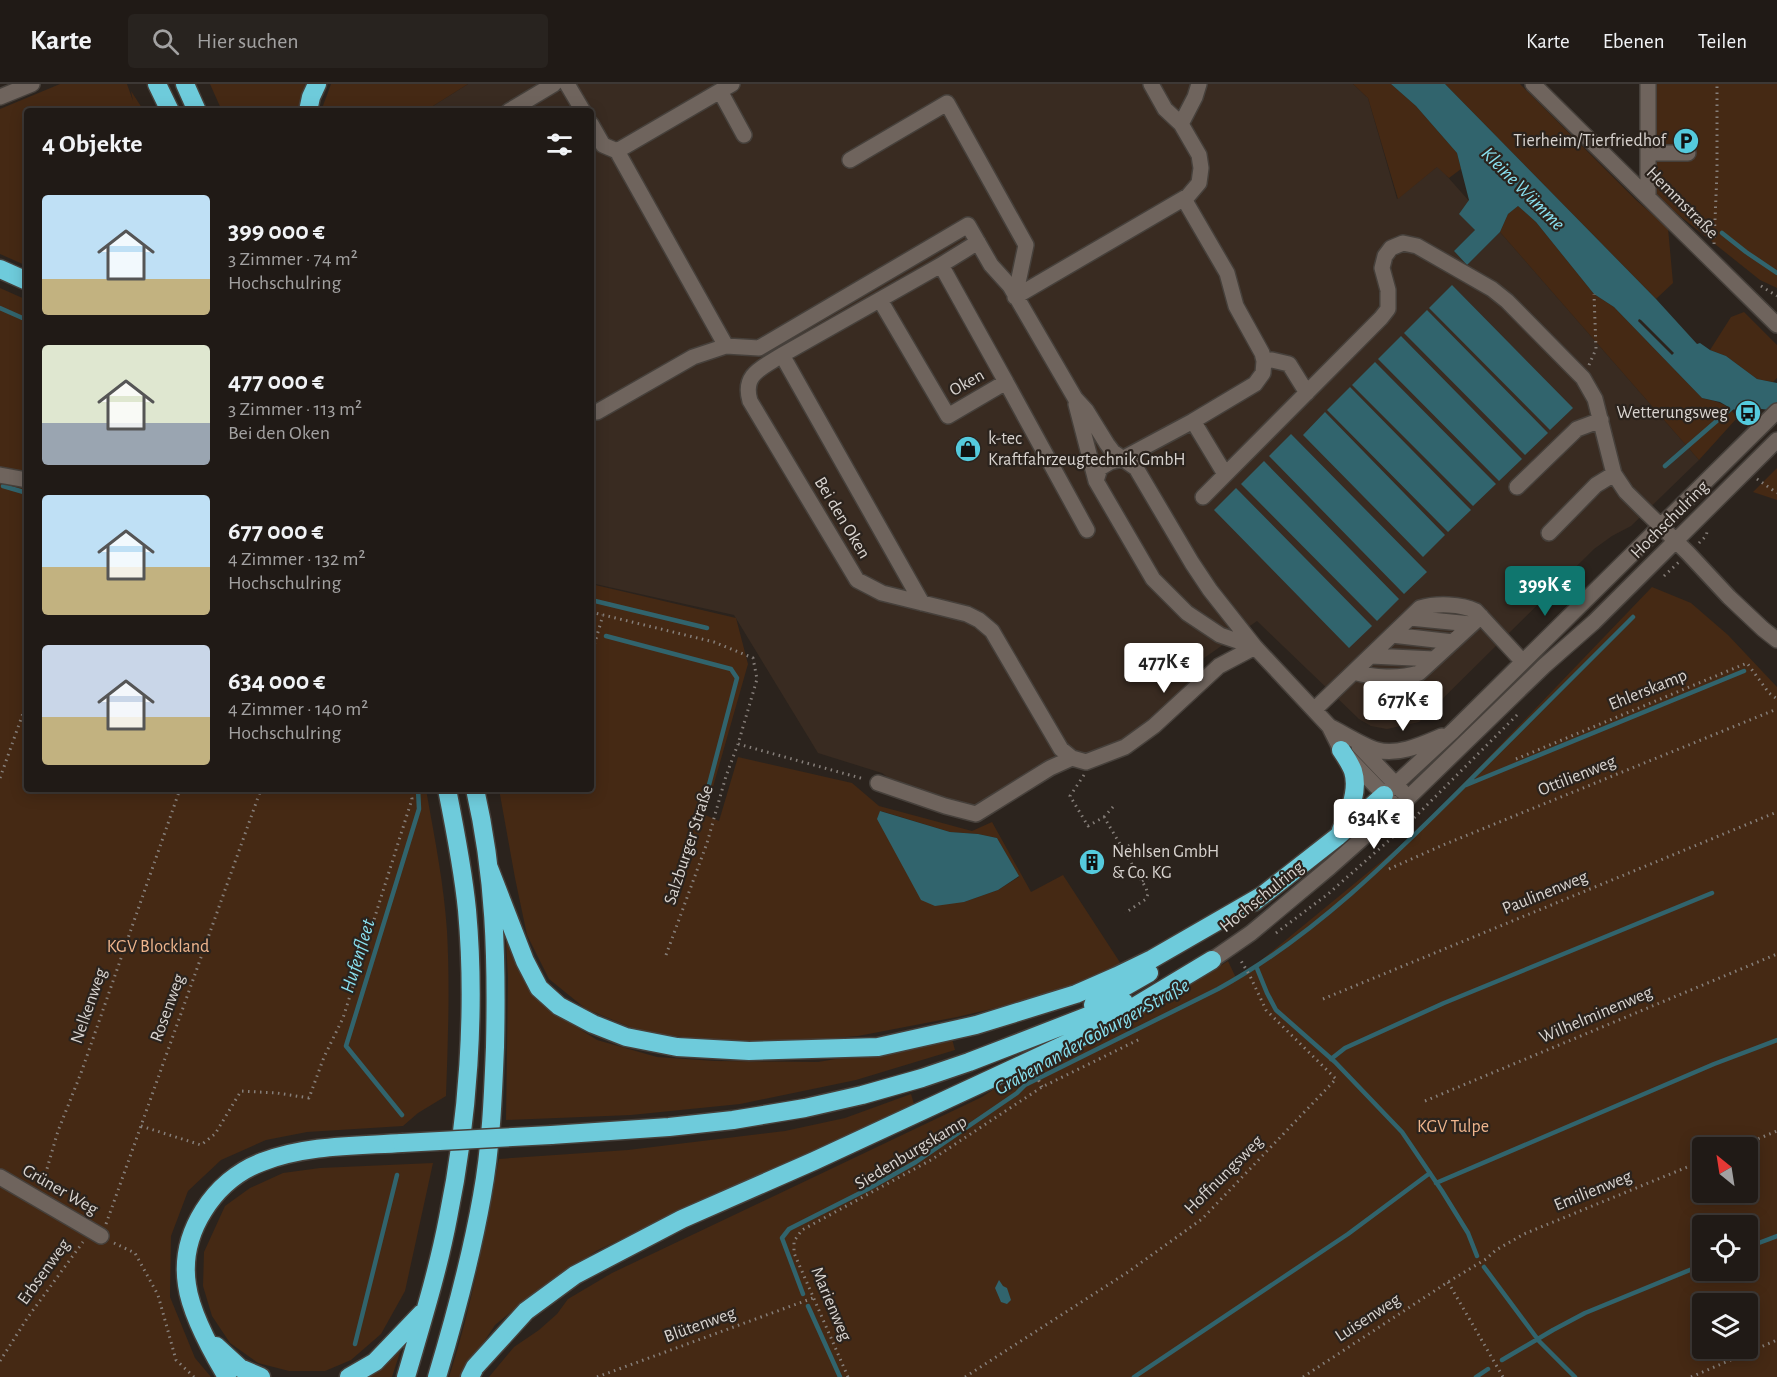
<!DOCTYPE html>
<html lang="de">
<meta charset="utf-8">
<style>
body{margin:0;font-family:"Alegreya Sans",sans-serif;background:#28231f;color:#f1f3f6;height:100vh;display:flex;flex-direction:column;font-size:22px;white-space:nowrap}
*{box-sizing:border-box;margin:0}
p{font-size:20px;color:#a2a1a1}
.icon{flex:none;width:33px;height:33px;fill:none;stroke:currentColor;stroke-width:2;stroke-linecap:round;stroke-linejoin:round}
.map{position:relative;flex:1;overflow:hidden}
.details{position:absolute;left:24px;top:24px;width:570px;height:684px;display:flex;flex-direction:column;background:#201a16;border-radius:6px;box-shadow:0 3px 15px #0003,0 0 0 2px #3d3835}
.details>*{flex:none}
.needle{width:39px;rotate:330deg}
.fabs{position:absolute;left:1692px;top:1053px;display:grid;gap:12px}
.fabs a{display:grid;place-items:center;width:66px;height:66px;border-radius:6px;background:#201a16;box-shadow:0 3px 15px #0003,0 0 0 2px #3d3835;font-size:30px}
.price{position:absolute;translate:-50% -51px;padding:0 14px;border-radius:6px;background:#fff;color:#222;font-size:20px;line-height:39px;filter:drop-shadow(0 2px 3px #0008)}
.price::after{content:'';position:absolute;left:50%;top:36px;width:18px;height:14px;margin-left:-9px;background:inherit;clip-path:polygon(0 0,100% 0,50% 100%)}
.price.selected{background:#0f766e;color:#fff}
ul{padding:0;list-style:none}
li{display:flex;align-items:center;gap:18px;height:150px;padding:0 18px}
li span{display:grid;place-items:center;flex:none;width:168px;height:120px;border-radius:6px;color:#555}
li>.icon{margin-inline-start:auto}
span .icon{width:72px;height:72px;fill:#fffc;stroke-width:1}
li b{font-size:26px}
h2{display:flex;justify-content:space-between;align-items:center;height:72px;padding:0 18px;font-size:26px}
header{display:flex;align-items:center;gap:36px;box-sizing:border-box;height:84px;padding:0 30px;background:#201a16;border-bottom:2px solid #3d3835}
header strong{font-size:28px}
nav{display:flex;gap:33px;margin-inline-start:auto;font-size:21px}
.search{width:420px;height:54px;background:#28231f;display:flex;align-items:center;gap:15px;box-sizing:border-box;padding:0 21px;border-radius:6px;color:#a2a1a1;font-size:22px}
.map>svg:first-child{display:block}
</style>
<header>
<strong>Karte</strong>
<div class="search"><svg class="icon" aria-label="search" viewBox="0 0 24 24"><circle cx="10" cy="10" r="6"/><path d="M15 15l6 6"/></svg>Hier suchen</div>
<nav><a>Karte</a><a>Ebenen</a><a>Teilen</a></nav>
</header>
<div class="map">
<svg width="1777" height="1293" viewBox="0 0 1777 1293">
<rect width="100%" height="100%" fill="#2b231d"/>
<path fill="#392b21" d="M468,0H1353L1368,14L1397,115L1438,82L1469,117L1464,125L1475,146L1454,167L1467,181L1500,148L1699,376L1631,442L1612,452L1594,465L1419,638L1387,645L1371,642L1359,635L1257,537L1197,579L1206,596L1149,650L1071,676L976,724L902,704L882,689L818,669L734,531L591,499V27H425Z"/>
<path fill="#452914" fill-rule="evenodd" d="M60,0H127L133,17L131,7L144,27H27V182L0,170V25Z
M210,0H305L297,27H222Z
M331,0H468L425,27H321Z
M1353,0H1391L1416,22L1457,69L1461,85L1449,94L1437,83L1398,115L1368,14Z
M1445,0H1520L1636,116L1668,144L1673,199L1656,215Z
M1655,0H1777V204L1760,196L1651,109Z
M1518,122L1536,138L1594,210L1614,223L1702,314C1718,318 1728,319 1737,334L1699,376L1500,148L1508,130Z
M0,204L27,216V705H426L427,711C435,756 444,801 447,847C450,902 448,957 446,1012L418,1029L403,1042L307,1048L266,1056L221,1076L188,1107L171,1152L170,1213L195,1274L211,1293H0Z
M1744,228L1777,261V294L1773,298L1757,295L1726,272L1710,266L1731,233Z
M1777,384V416L1753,408Z
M591,500L736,534L748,580L705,731L719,737L738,673L852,699L879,722L972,747L992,738L1031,808L1063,791L1121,880L1081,898L1009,921L957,933L858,952L788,958L708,956L642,948L586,925L549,895L527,851L515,794L499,705H591ZM881,727L950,748L978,750L997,754L1019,793L998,806L964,818Z
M1652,503L1691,519L1728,551L1777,603V1293H489L514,1263L539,1246L557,1230L568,1215L612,1189L982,1013L1020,988L1179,908L1228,877L1237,896L1416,749ZM1702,1064H1748V1108H1702ZM1702,1142H1748V1186H1702ZM1702,1220H1748V1264H1702Z
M505,838L553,928L597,956L657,973L715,977L818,978L952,955L955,966L856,996L740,1020L631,1031L506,1036L508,894Z
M911,1010L914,1020L598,1166L543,1202L495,1241L461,1293H449C472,1222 485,1148 499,1075L628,1066L785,1047L845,1034Z
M433,1079L405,1207L381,1250L351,1276L325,1287H289L258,1279L230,1259L212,1232L203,1202L204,1168L225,1122L250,1104L283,1089L320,1084Z
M403,1259L392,1293H362Z"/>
<path fill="#31646d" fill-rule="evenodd" d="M1391,0H1445L1656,215L1697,260L1700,259L1710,266L1726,272L1757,295L1777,299V327L1747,323L1737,326L1732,325L1720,318L1702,314L1614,223L1594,210L1536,138L1518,122L1508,130L1500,148L1467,181L1454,167L1475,146L1459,130L1469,116L1457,69L1416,22ZM1639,235L1641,236L1674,269L1672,271L1638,237Z
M1452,201L1573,324L1550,346L1429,224Z
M1427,226L1548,349L1525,371L1404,249Z
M1401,252L1522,375L1499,397L1378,275Z
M1375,278L1496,400L1473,422L1352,301Z
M1350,303L1471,426L1448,448L1327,326Z
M1325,328L1445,451L1423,473L1303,351Z
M1291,350L1427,488L1404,510L1269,372Z
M1264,377L1399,515L1377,537L1241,400Z
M1236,404L1372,542L1349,564L1214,426Z
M880,727L950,748L978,750L997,754L1019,792L998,806L964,818L935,822L921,816L877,735Z
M999,1196L1003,1202L1007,1204L1011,1216L1007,1220L1001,1218L995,1204Z"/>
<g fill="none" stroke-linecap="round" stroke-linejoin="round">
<path stroke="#31646d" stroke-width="4.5" d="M1722,149L1746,168L1777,189
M0,224L27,236
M1665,382L1735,321
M3,402L27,409
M591,516L707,544
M606,552L731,585L737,594L705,716
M1466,701L1744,587
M1256,882L1267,909L1276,926L1335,978L1402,1048L1442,1107L1468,1149L1477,1172
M1331,975L1345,964L1444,919L1712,809
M402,1031L346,962L419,725L418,705
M1436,1099L1714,980L1777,956
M1748,1163L1777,1152
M1484,1183L1539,1257L1575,1293
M803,1210L782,1154L789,1145L868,1105L916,1078L1017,1009L1025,1001L1218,905C1312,854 1394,772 1469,697C1524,642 1578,588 1633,533
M808,1222L840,1293
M355,1260L397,1091
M1502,1276L1553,1246L1585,1229L1702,1181
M1134,1293L1348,1150L1430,1089
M1476,1293L1488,1285"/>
<g stroke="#46403b" stroke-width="18">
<path id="minor" d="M567,0L583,27
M732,0L617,67L726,262L759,264L968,141L991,181L1010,202L1075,314L1086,326L1107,360L1113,368L1136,384L1192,479L1210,506L1255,563L1329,642L1341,666L1397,724
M1533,0L1777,241
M720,7L744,51
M0,13L32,0
M509,27L554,0
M591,40L603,61L617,67
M1181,40L1195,13L1199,0
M1648,69H1688
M850,76L947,19L1026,161L1015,213
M1648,113V0
M941,181L978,158
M1015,213L1188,112L1199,99L1201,84L1199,71L1181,40L1165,25L1151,0
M880,216L948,332L1006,298L941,181L782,271C762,284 742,290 750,317L857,496L882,509L967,530L979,536L992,547L1061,665L1072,674L1086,678L1125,663L1154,642L1219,582L1255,563
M782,271L922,519
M1264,277L1272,276L1289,280L1307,309
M1006,298L1087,446
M1076,320L1096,397L1153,495L1187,529L1220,551L1255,563
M591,327L597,328L693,273L726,262
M1193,337L1225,390
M0,391L27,396
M1096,397L1100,384L1110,378L1122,375L1193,337L1255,300L1263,289L1264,277L1262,269L1236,222L1227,189L1184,115
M1517,403L1577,345L1601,336
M1203,413L1381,234L1388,225V206L1382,184L1385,172L1391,164L1403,159L1417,162L1492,205L1507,217L1583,294L1595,315L1614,390L1626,408L1688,469L1729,513L1763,545L1777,556
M1549,449L1596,401L1614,390
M1410,534L1471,540
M1392,551L1453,558
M1371,572L1434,575
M1354,588C1373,594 1400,595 1419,589L1481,532
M1314,626L1420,524C1437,519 1461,520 1476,527L1523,578
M1329,642C1343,649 1363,662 1377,666C1398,672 1423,660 1442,652
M1359,662L1402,707
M878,699L945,722L976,730L1050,684L1072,674
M1384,711L1453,647L1777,327
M1212,876L1251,849L1330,783L1408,714L1544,582L1594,538L1777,356
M0,1093L101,1152"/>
</g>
<g stroke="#46403b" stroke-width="21">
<path id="highway" d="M157,0L170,27
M185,0L197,27
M308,27L311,13L317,0
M0,185L27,197
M1341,746C1350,728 1359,706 1353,687C1350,679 1345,672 1341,666
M489,784L525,877L539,904L559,922L593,940L626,953L677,963L749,967L878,963L976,941L1076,910L1117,892L1152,875L1263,811
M1254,818L1337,753L1384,711
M1093,921L1149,889
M551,1051L669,1043L733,1036L805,1024L862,1011L922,994L969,978L1124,918
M216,1262L240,1284L261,1293
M227,1293C212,1268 191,1230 187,1201C179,1149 214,1096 262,1078C306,1061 355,1062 402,1059
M349,1293L375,1278L422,1229
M406,1293C421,1241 438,1187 448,1134C468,1037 476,925 467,826C463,785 455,745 447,705
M437,1293C455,1233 471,1174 482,1112C491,1063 493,1013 495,963C497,874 495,792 475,705
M470,1293L475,1283L526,1227L575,1191L682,1135L814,1077L1094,947L1212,876"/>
</g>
<path stroke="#867f7a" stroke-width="3" stroke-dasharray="1.5 4.5" stroke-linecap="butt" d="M1714,160L1717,88V0
M1761,202L1777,212
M1589,281L1596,265L1594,210
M1757,395L1777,409
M1699,459L1706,452L1707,448
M1664,492L1679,478
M591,528L714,558L753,574L757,595L738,660L864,695
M591,572L603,531
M1516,675L1747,579L1769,609L1777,615
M1084,691L1070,712L1088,742L1104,733L1146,804L1148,810L1146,815L1125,829
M0,694L27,618
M1104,733L1113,723
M1123,765L1134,759
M1389,785L1443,761L1777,625
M1142,797L1151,792
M1276,849L1328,810L1411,737L1520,628
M666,871L707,759L726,692L738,660
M1323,915L1777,728
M1036,991L1042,1003
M1425,1017L1777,870
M141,1042L201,1061L215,1050L241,1007L277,1009L309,1014L324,973L343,934L412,715L410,705
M1736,1064L1777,1047
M42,1102L58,1047L81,989L180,705
M106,1140L261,705
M114,1159L135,1169L158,1211L176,1276L194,1293
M1448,1198L1503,1293
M0,1277L28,1233L83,1158
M597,1293L813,1214
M848,1293L794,1169V1157L802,1146L931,1076L1042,1003L1140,955
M965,1293L1128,1188L1202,1135L1336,995L1266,926L1250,892L1240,875
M1303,1293L1448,1198L1486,1175L1496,1166L1524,1150L1702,1077
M1691,1293L1777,1256"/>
<use href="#minor" stroke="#6f645d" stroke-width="15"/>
<use href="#highway" stroke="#6ecbdb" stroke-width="18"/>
<g stroke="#46403b" stroke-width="21" stroke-linecap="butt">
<path id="highway-bridge" d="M402,1059L551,1051"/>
</g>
<use href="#highway-bridge" stroke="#6ecbdb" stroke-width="18"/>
</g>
<defs>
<g id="parking-disc" transform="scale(1.35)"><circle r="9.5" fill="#54cadd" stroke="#2b231d"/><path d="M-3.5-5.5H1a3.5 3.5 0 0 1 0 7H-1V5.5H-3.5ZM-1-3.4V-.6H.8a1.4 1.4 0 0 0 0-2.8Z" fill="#111"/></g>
<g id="bus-disc" transform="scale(1.35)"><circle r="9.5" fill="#54cadd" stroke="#2b231d"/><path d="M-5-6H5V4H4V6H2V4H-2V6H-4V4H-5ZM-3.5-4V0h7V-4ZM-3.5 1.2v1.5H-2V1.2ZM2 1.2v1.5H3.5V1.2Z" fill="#111"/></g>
<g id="shop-disc" transform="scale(1.35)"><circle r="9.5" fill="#54cadd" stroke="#2b231d"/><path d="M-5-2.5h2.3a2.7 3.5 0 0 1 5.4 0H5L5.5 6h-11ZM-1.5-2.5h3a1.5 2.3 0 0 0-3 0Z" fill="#111"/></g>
<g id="building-disc" transform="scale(1.35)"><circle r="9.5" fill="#54cadd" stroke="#2b231d"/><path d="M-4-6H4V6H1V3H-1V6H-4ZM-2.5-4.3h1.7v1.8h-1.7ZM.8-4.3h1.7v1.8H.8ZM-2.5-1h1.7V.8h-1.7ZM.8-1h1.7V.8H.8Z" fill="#111"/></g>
</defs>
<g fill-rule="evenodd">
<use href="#parking-disc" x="1686" y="57"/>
<use href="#bus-disc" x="1748" y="329"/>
<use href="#shop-disc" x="968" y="365"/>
<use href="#building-disc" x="1092" y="778"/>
</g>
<g text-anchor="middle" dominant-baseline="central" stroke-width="4.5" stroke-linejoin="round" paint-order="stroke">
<g font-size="18" fill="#d8d3cf" stroke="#2b231d" text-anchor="end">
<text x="1666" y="57">Tierheim/Tierfriedhof</text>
<text x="1728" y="329">Wetterungsweg</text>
<text x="988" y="355" text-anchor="start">k-tec<tspan x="988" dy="21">Kraftfahrzeugtechnik GmbH</tspan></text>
<text x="1112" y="768" text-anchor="start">Nehlsen GmbH<tspan x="1112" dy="21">&amp; Co. KG</tspan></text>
</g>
<g font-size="18" fill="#d8d3cf" stroke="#2b231d">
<text transform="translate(1682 119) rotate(45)">Hemmstraße</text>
<text transform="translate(967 299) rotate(-30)">Oken</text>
<text transform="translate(842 434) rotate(59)">Bei den Oken</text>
<text transform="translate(1670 436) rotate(-45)">Hochschulring</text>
<text transform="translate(1648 606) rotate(-22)">Ehlerskamp</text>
<text transform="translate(1577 692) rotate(-22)">Ottilienweg</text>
<text transform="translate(689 761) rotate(-72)">Salzburger Straße</text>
<text transform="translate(1545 809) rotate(-22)">Paulinenweg</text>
<text transform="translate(1262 813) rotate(-39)">Hochschulring</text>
<text transform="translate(89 922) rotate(-71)">Nelkenweg</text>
<text transform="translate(168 924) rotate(-70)">Rosenweg</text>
<text transform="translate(1596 931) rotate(-23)">Wilhelminenweg</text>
<text transform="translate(911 1069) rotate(-31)">Siedenburgskamp</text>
<text transform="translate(1224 1091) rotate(-45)">Hoffnungsweg</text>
<text transform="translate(60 1106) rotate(30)">Grüner Weg</text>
<text transform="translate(1593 1107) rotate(-22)">Emilienweg</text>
<text transform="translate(44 1188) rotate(-54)">Erbsenweg</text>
<text transform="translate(831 1220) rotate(67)">Marienweg</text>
<text transform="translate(1368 1234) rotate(-33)">Luisenweg</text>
<text transform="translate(700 1241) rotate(-20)">Blütenweg</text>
</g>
<g font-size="18" fill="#efb58d" stroke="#2b231d">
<text x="158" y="863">KGV Blockland</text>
<text x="1453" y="1043">KGV Tulpe</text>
</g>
<g font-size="20" font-style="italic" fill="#8ae1f0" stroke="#2b231d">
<text transform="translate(1523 105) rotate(45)">Kleine Wümme</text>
<text transform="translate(358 872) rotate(-73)">Hufenfleet</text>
<text transform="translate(1092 953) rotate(-29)">Graben an der Coburger Straße</text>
</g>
</g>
</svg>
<div class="fabs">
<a><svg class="needle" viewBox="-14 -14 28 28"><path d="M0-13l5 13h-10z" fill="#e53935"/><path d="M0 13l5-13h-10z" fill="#a2a1a1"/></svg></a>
<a><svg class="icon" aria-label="locate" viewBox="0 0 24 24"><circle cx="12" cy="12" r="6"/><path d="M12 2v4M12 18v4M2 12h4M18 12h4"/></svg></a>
<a><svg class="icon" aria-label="layers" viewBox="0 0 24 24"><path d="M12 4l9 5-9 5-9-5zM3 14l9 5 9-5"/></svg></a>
</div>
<b class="price selected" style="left:1545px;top:533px">399K €</b>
<b class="price" style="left:1164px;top:610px">477K €</b>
<b class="price" style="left:1403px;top:648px">677K €</b>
<b class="price" style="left:1374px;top:766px">634K €</b>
<section class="details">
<h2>4 Objekte<svg class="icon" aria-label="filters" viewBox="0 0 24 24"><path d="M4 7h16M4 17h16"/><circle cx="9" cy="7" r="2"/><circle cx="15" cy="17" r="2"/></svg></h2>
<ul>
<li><span style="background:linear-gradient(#bfe0f5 70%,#c2b280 0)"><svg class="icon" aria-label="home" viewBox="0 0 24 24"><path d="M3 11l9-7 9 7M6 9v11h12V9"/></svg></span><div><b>399 000 €</b><p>3 Zimmer · 74 m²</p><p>Hochschulring</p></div></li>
<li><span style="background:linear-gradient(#dfe7d0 65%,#9aa5b1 0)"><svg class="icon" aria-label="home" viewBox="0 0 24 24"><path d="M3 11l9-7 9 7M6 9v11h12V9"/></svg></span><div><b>477 000 €</b><p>3 Zimmer · 113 m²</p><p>Bei den Oken</p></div></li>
<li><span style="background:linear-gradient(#bfe0f5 60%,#c2b280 0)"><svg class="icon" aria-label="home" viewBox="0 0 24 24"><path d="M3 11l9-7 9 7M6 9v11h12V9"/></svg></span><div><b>677 000 €</b><p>4 Zimmer · 132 m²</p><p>Hochschulring</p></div></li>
<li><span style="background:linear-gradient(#c9d6e8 60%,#c2b280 0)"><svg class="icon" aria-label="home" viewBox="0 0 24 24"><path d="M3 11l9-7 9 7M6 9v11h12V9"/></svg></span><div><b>634 000 €</b><p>4 Zimmer · 140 m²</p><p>Hochschulring</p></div></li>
</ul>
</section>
</div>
